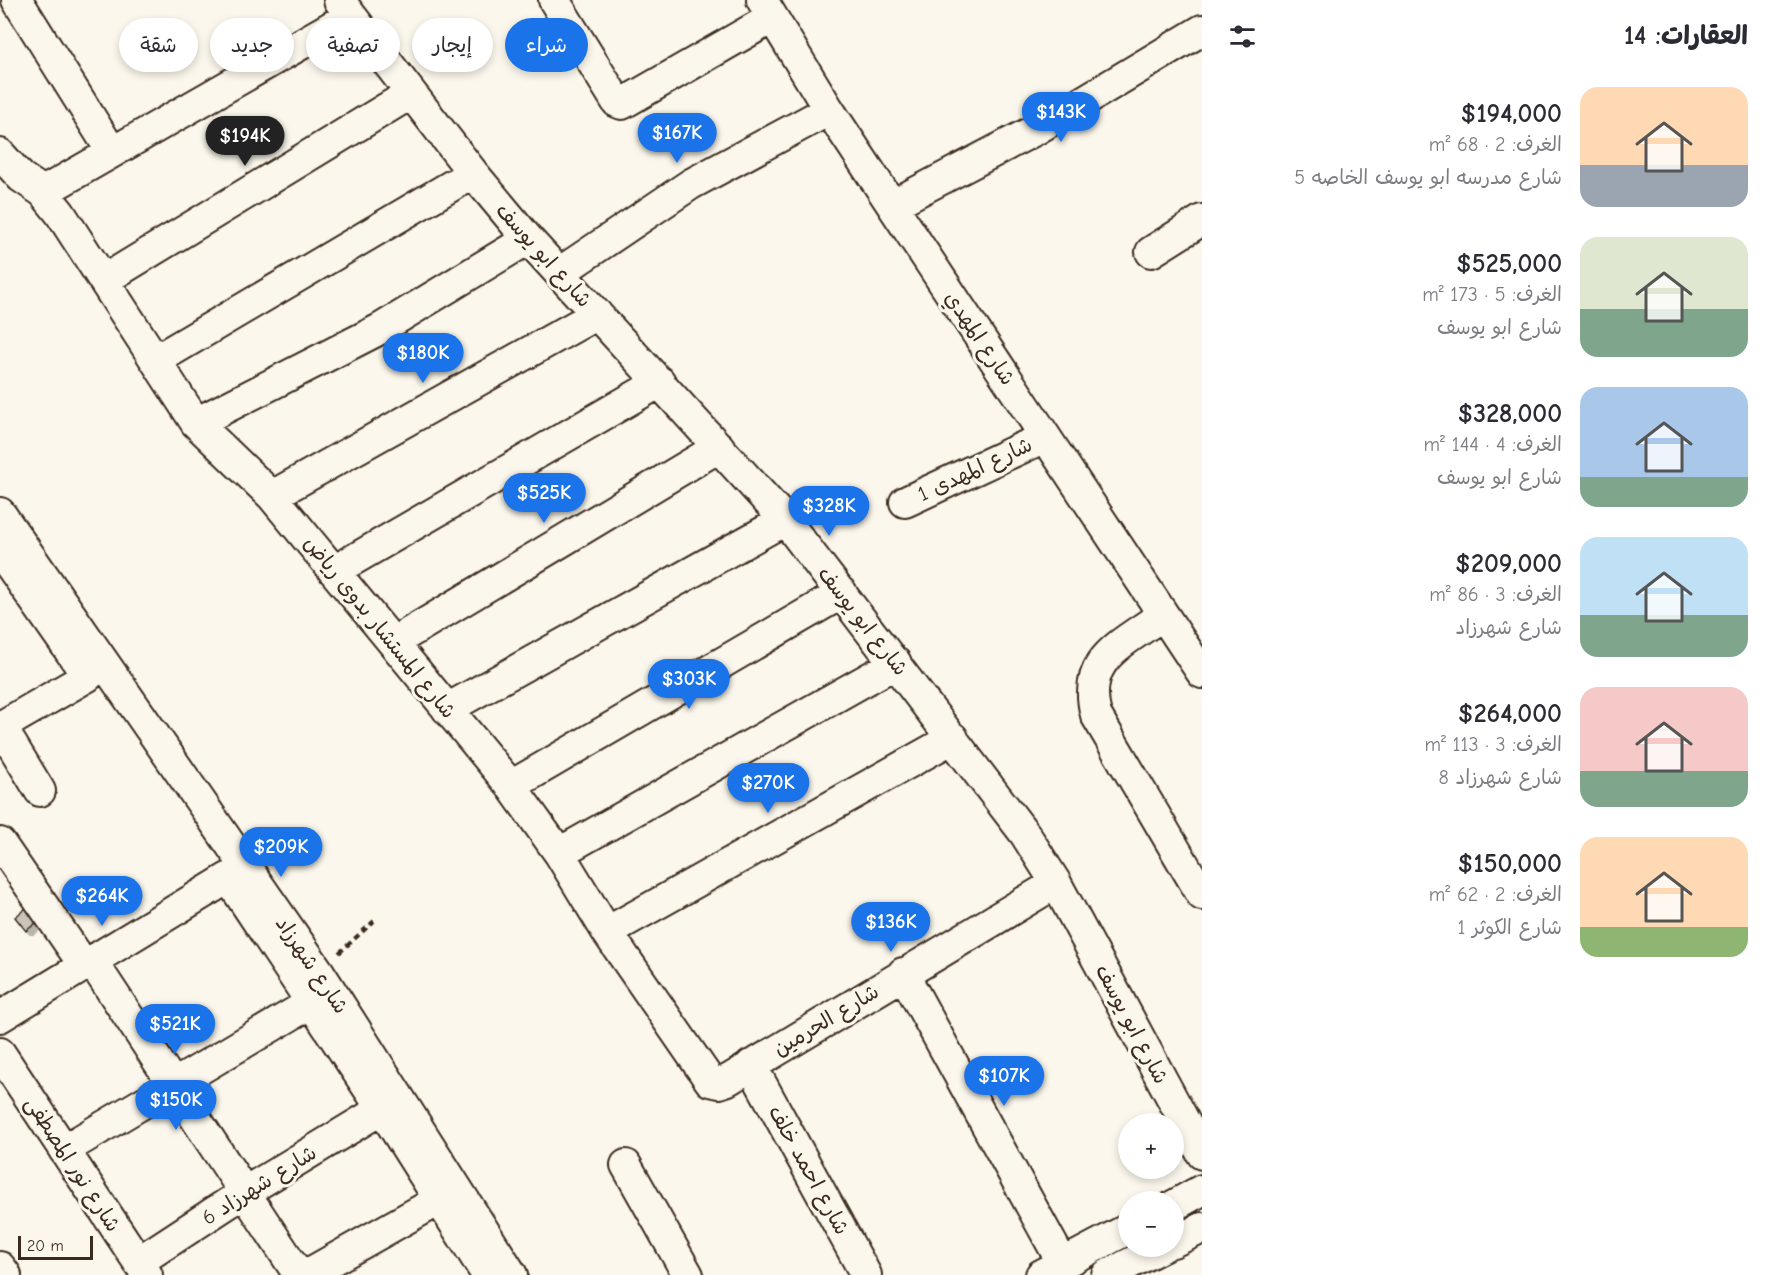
<!DOCTYPE html>
<html lang="ar">
<meta charset="utf-8">
<style>
body{margin:0;font-family:"Comic Neue","Playpen Sans Arabic",sans-serif;background:#f2f2f3;color:#2b2b33;direction:rtl;height:100vh;display:flex;flex-direction:column;font-size:22px;white-space:nowrap}
*{box-sizing:border-box;margin:0}
p{font-size:20px;color:#7c7c81}
.icon{flex:none;width:33px;height:33px;fill:none;stroke:currentColor;stroke-width:2;stroke-linecap:round;stroke-linejoin:round}
.map{position:relative;flex:1;overflow:hidden;direction:ltr}
.details{display:flex;flex-direction:column;background:#fff;width:570px}
.details>*{flex:none}
.hud{position:absolute;left:18px;top:18px;width:570px;height:54px;direction:rtl;display:flex;gap:12px}
.buttons{position:absolute;left:1118px;top:1113px;display:grid;gap:12px}
.buttons a{display:grid;place-items:center;width:66px;height:66px;border-radius:50%;background:#fff;box-shadow:0 3px 9px #0003;font-size:30px}
.scale{position:absolute;left:18px;bottom:15px;width:75px;box-sizing:border-box;padding-left:6px;border:3px solid #3b2a1e;border-top:0;font-size:16px;line-height:21px;white-space:nowrap;color:#3b2a1e;-webkit-text-stroke:4px #fbf7ec;paint-order:stroke}
.price{position:absolute;translate:-50% -51px;padding:0 14px;border-radius:21px;background:#1a73e8;color:#fff;font-size:20px;line-height:39px;filter:drop-shadow(0 2px 3px #0008)}
.price::after{content:'';position:absolute;left:50%;top:36px;width:18px;height:14px;margin-left:-9px;background:inherit;clip-path:polygon(0 0,100% 0,50% 100%)}
.price.active{background:#222;color:#fff}
ul{padding:0;list-style:none}
li{display:flex;align-items:center;gap:18px;height:150px;padding:0 24px}
li span{display:grid;place-items:center;flex:none;width:168px;height:120px;border-radius:18px;color:#555}
li>.icon{margin-inline-start:auto}
span .icon{width:72px;height:72px;fill:#fffc;stroke-width:1}
li b{font-size:26px}
h2{display:flex;justify-content:space-between;align-items:center;height:72px;padding:0 24px;font-size:26px}
.tag{padding:0 21px;border-radius:27px;background:#fff;box-shadow:0 3px 9px #0003;font-size:21px;line-height:54px}
.tag.active{background:#1a73e8;color:#fff}
main{display:flex;flex:1;min-height:0}
.map>svg:first-child{display:block}
</style>
<main>
<section class="details">
<h2>العقارات: 14<svg class="icon" aria-label="filters" viewBox="0 0 24 24"><path d="M4 7h16M4 17h16"/><circle cx="9" cy="7" r="2"/><circle cx="15" cy="17" r="2"/></svg></h2>
<ul>
<li><span style="background:linear-gradient(#ffd9b3 65%,#9aa5b1 0)"><svg class="icon" aria-label="home" viewBox="0 0 24 24"><path d="M3 11l9-7 9 7M6 9v11h12V9"/></svg></span><div><b>$194,000</b><p>الغرف: 2 · 68 m²</p><p>شارع مدرسه ابو يوسف الخاصه 5</p></div></li>
<li><span style="background:linear-gradient(#dfe7d0 60%,#7fa58c 0)"><svg class="icon" aria-label="home" viewBox="0 0 24 24"><path d="M3 11l9-7 9 7M6 9v11h12V9"/></svg></span><div><b>$525,000</b><p>الغرف: 5 · 173 m²</p><p>شارع ابو يوسف</p></div></li>
<li><span style="background:linear-gradient(#a9c7e8 75%,#7fa58c 0)"><svg class="icon" aria-label="home" viewBox="0 0 24 24"><path d="M3 11l9-7 9 7M6 9v11h12V9"/></svg></span><div><b>$328,000</b><p>الغرف: 4 · 144 m²</p><p>شارع ابو يوسف</p></div></li>
<li><span style="background:linear-gradient(#bfe0f5 65%,#7fa58c 0)"><svg class="icon" aria-label="home" viewBox="0 0 24 24"><path d="M3 11l9-7 9 7M6 9v11h12V9"/></svg></span><div><b>$209,000</b><p>الغرف: 3 · 86 m²</p><p>شارع شهرزاد</p></div></li>
<li><span style="background:linear-gradient(#f6c9c9 70%,#7fa58c 0)"><svg class="icon" aria-label="home" viewBox="0 0 24 24"><path d="M3 11l9-7 9 7M6 9v11h12V9"/></svg></span><div><b>$264,000</b><p>الغرف: 3 · 113 m²</p><p>شارع شهرزاد 8</p></div></li>
<li><span style="background:linear-gradient(#ffd9b3 75%,#8fb573 0)"><svg class="icon" aria-label="home" viewBox="0 0 24 24"><path d="M3 11l9-7 9 7M6 9v11h12V9"/></svg></span><div><b>$150,000</b><p>الغرف: 2 · 62 m²</p><p>شارع الكوثر 1</p></div></li>
</ul>
</section>
<div class="map">
<svg width="1202" height="1275" viewBox="0 0 1202 1275">
<defs>
<filter id="shadow"><feDropShadow dx="5.5" dy="5.5" stdDeviation="0" flood-color="#0004"/></filter>
</defs>
<rect width="100%" height="100%" fill="#fbf7ec"/>
<filter id="ink" filterUnits="userSpaceOnUse"><feTurbulence type="fractalNoise" baseFrequency=".0167" numOctaves="2"/><feDisplacementMap in="SourceGraphic" scale="12" xChannelSelector="R" yChannelSelector="G"/><feConvolveMatrix kernelMatrix="1 2 1 2 8 2 1 2 1" color-interpolation-filters="sRGB"/></filter>
<g filter="url(#ink)">
<path fill="#ccc4b9" stroke="#3b2a1e" stroke-width="1.5" filter="url(#shadow)" d="M37,899L47,914L26,931L15,917Z"/>
<g fill="none" stroke-linecap="round" stroke-linejoin="round">
<g stroke="#3b2a1e" stroke-width="34">
<path id="minor" d="M17,0L112,152
M339,0L473,173L528,239L785,520L1025,834L1056,883L1202,1154
M554,0L617,102L622,104L772,18
M762,0L829,110L1202,673
M0,154L21,177L43,192L60,213L196,423L272,496L511,786L559,853L607,932L710,1081L719,1083L728,1080L1056,883
M43,192L350,16
M892,205L1037,129L1202,30
M1151,252L1202,220
M559,273L691,184L829,110
M104,280L410,94
M156,360L473,173
M196,423L380,329L528,239
M272,496L597,314
M905,502L1045,437
M0,513L319,972L512,1275
M0,551L79,664
M334,571L660,382
M1162,615C1122,645 1081,658 1096,715L1202,895
M394,642L719,447
M447,709L785,520
M0,725L40,791
M0,727L88,676
M511,786L842,593
M0,843L84,965
M559,853L896,663
M232,883L382,1109L487,1275
M607,932L953,738
M92,961L299,1275
M903,973L1063,1264
M0,1017L228,878
M0,1053L147,1275
M751,1065L866,1275
M64,1150L311,1003
M626,1165L688,1275
M1173,1206L1202,1190
M1173,1242L1202,1228
M138,1262L245,1192L382,1109
M0,1267L6,1275
M306,1275L439,1200
M1041,1275L1128,1229
M1107,1275L1164,1246"/>
</g>
<path stroke="#3b2a1e" stroke-width="4" stroke-dasharray="6 4.5" stroke-linecap="butt" d="M339,953L374,921"/>
<use href="#minor" stroke="#fbf7ec" stroke-width="30"/>
</g>
</g>
<g text-anchor="middle" dominant-baseline="central" stroke-width="6" stroke-linejoin="round" paint-order="stroke">
<g font-size="21" fill="#3b2a1e" stroke="#fbf7ec">
<text transform="translate(544 255) rotate(48)">شارع ابو يوسف</text>
<text transform="translate(980 338) rotate(56)">شارع المهدي</text>
<text transform="translate(975 469) rotate(-25)">شارع المهدى 1</text>
<text transform="translate(863 621) rotate(52)">شارع ابو يوسف</text>
<text transform="translate(380 627) rotate(51)">شارع المستشار بدوى رياض</text>
<text transform="translate(312 965) rotate(56)">شارع شهرزاد</text>
<text transform="translate(826 1020) rotate(-31)">شارع الحرمين</text>
<text transform="translate(1132 1024) rotate(62)">شارع ابو يوسف</text>
<text transform="translate(73 1164) rotate(57)">شارع نور المصطفى</text>
<text transform="translate(809 1170) rotate(61)">شارع احمد خلف</text>
<text transform="translate(259 1185) rotate(-32)">شارع شهرزاد 6</text>
</g>
</g>
</svg>
<div class="buttons">
<a>+</a>
<a>−</a>
</div>
<div class="scale">20 m</div>
<b class="price" style="left:1061px;top:143px">$143K</b>
<b class="price" style="left:677px;top:164px">$167K</b>
<b class="price active" style="left:245px;top:167px">$194K</b>
<b class="price" style="left:423px;top:384px">$180K</b>
<b class="price" style="left:544px;top:524px">$525K</b>
<b class="price" style="left:829px;top:537px">$328K</b>
<b class="price" style="left:689px;top:710px">$303K</b>
<b class="price" style="left:768px;top:814px">$270K</b>
<b class="price" style="left:281px;top:878px">$209K</b>
<b class="price" style="left:102px;top:927px">$264K</b>
<b class="price" style="left:891px;top:953px">$136K</b>
<b class="price" style="left:175px;top:1055px">$521K</b>
<b class="price" style="left:1004px;top:1107px">$107K</b>
<b class="price" style="left:176px;top:1131px">$150K</b>
<div class="hud">
<a class="tag active">شراء</a>
<a class="tag">إيجار</a>
<a class="tag">تصفية</a>
<a class="tag">جديد</a>
<a class="tag">شقة</a>
</div>
</div>
</main>
